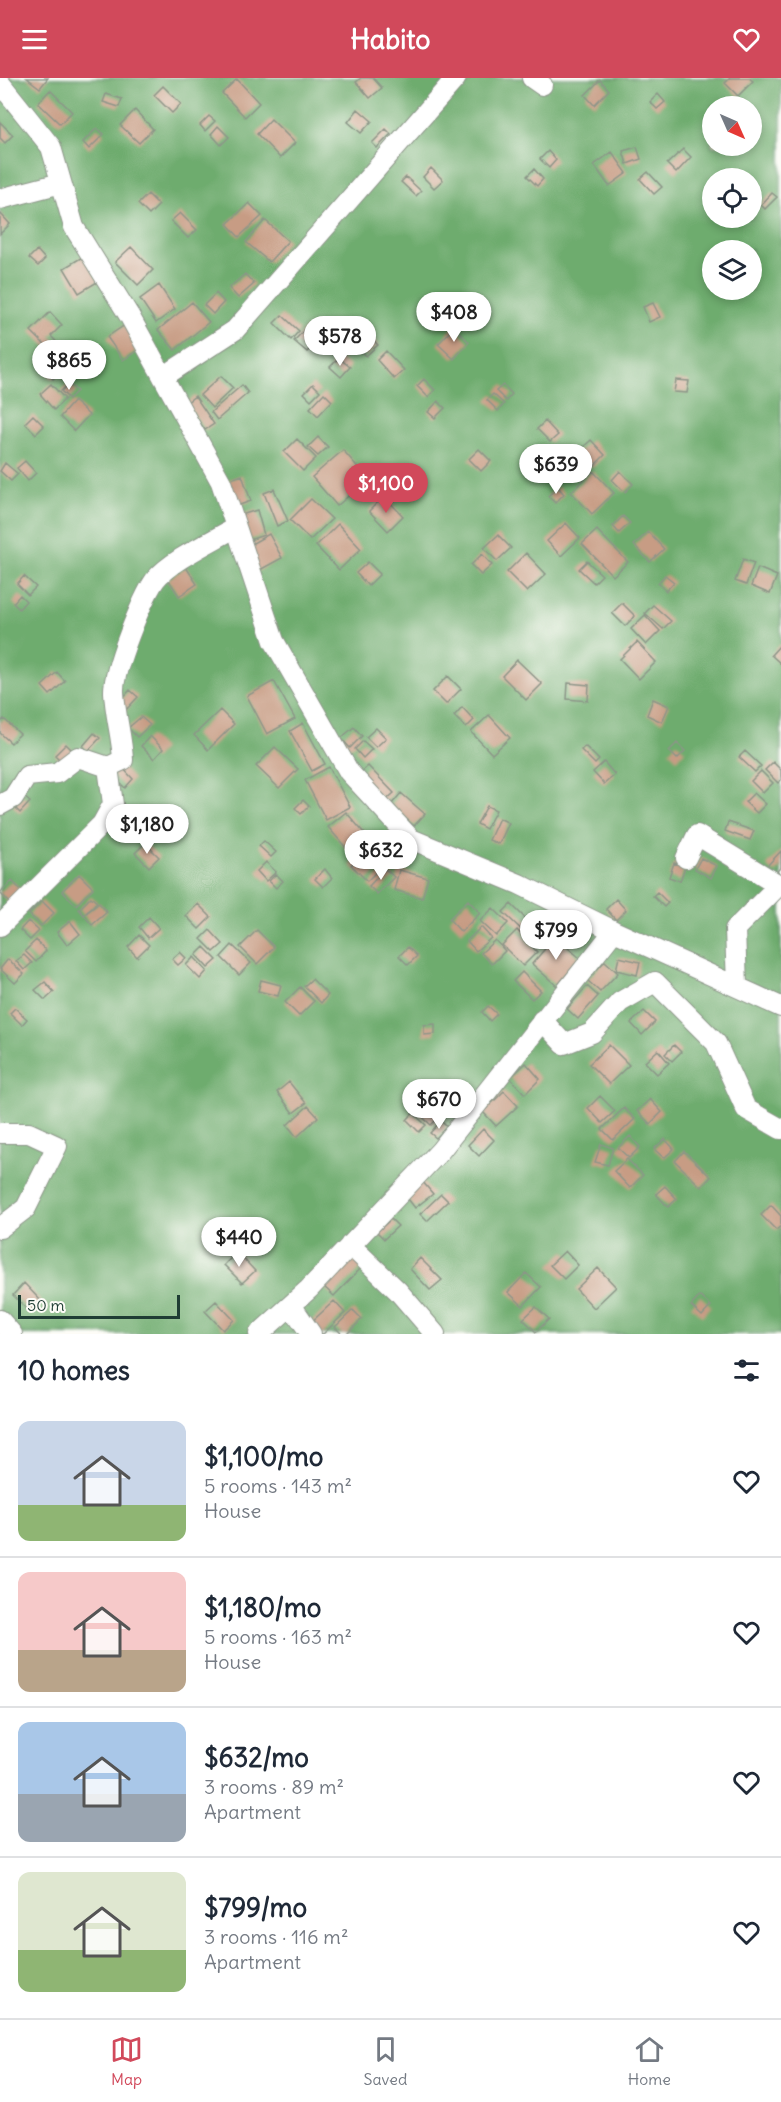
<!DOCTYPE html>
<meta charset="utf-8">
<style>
body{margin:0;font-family:Delius,sans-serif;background:#f6f6f7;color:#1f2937;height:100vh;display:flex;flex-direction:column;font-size:22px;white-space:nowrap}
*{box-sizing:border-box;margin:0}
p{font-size:20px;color:#747a83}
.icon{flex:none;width:33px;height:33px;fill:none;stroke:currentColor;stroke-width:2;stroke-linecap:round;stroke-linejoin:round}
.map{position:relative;height:1256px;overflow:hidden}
.details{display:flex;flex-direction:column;background:#fff;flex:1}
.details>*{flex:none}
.needle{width:39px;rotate:135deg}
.tools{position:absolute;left:702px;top:18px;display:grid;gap:12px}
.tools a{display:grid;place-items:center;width:60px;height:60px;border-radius:50%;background:#fff;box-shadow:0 3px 9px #0003;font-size:30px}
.scale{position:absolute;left:18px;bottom:15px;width:162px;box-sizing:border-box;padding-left:6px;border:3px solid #1f3d34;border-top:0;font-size:16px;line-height:21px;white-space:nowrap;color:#1f3d34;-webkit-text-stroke:4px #fdfcf7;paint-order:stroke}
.price{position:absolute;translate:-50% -51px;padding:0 14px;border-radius:21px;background:#fff;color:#222;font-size:20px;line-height:39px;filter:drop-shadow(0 2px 3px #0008)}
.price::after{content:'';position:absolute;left:50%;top:36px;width:18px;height:14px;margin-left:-9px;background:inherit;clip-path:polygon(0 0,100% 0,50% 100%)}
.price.current{background:#d1495b;color:#fff}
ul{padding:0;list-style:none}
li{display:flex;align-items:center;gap:18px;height:150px;padding:0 18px}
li+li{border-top:2px solid #e0e1e3}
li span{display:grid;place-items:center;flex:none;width:168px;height:120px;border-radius:12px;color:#555}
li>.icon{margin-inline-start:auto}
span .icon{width:72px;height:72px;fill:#fffc;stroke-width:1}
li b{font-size:26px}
h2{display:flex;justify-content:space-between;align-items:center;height:72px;padding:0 18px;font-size:26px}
header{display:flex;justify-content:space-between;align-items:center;height:78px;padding:0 18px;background:#d1495b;color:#fff;font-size:27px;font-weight:700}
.tabs{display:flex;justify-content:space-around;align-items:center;height:84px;border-top:2px solid #e0e1e3;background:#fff;font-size:16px;color:#747a83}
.tabs a{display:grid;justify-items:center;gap:3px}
.tabs .current{color:#d1495b}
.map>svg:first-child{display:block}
</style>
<header><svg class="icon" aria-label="menu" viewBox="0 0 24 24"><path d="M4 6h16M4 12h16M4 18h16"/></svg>Habito<svg class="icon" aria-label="heart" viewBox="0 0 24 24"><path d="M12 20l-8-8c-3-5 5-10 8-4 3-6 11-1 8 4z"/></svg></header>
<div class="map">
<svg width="781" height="1256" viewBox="0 0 781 1256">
<rect width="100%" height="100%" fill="#fdfcf7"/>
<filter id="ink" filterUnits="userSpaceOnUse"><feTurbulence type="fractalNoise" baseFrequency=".0167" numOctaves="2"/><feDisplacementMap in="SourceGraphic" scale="12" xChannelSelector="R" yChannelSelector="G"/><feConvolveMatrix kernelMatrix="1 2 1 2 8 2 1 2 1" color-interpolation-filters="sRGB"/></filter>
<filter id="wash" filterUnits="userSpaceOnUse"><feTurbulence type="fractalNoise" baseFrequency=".008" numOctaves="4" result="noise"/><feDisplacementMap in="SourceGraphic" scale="24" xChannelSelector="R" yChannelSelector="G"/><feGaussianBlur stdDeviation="1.35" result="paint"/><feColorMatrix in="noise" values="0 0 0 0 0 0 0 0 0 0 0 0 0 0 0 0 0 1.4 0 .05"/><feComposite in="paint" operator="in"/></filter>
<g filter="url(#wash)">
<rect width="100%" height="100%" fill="#f8eddb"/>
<path fill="#6eac6e" stroke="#467451" stroke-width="1.5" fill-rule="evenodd" d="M0,0H781V1256H0ZM712,28H752V68H712ZM712,100H752V140H712ZM712,172H752V212H712Z"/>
<g id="blocks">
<path fill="#c79c84" d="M27,0H48L40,10Z
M361,0H373L382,10L370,20L356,4Z
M730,0H749L753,3L738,18L725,5Z
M237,1L259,25L245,39L222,15Z
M600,2L609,12L594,27L585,17Z
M163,8L181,26L172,35L154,17Z
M50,12L72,34L60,46L38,25Z
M106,16L122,21L119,29L103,24Z
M658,16L665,24L657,31L650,24Z
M358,31L372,43L361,55L348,44Z
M135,32L153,51L139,65L120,47Z
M209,38L215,43L205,53L200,47Z
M271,41L295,65L280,80L257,56Z
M0,44L13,57L5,65L0,60Z
M218,48L229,59L221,67L211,56Z
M97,50L104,56L89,71L83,64Z
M386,51L391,56L377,70L372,65Z
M637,69L641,81L627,86L623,73Z
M683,71L691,79L676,95L667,86Z
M548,73L556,82L549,90L540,81Z
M612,74L627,95L609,108L594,87Z
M431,90L443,102L434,110L423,99Z
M534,91L543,101L537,108L527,98Z
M648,94L662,109L654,116L640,101Z
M406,99L421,113L416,118L401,104Z
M772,115L777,119L765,131L761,127Z
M148,116L159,127L149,137L138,126Z
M249,125L262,138L239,159L227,146Z
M0,135L10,146L0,156Z
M180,135L197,152L188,160L171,143Z
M265,142L288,163L269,184L246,164Z
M131,169L153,192L138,207L115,184Z
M37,172L45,181L38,188L29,180Z
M84,178L99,203L79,215L64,190Z
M245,196L254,206L238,220L229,210Z
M159,207L175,231L156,245L140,221Z
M216,215L224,224L213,236L204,227Z
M192,224L209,244L175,272L158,252Z
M653,225L660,239L649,244L643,229Z
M50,234L62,247L51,258L63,271L56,278L31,253Z
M282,237L299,253L291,262L274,245Z
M125,247L141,270L123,282L107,259Z
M360,249L378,267L366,278L349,260Z
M454,249L469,264L454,281L438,266Z
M306,250L319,262L307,274L294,263Z
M386,273L404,292L394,301L377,282Z
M339,280L350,289L341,299L330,289Z
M56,282L64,290L53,301L45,293Z
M221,298L233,310L212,330L200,317Z
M424,301L435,312L428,319L417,308Z
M676,302L689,303L687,315L674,314Z
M51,306L65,321L54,332L40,316Z
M69,306L77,313L69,321L61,313Z
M313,306L320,313L311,322L304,315Z
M242,307L248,315L217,342L211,334Z
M503,307L512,316L506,323L496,313Z
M324,315L332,323L318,338L310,330Z
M493,316L504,326L498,333L487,322Z
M195,318L214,346L205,352L186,325Z
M74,323L89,337L74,353L60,339Z
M438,323L445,330L435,340L428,334Z
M33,337L44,348L36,356L25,345Z
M545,343L558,357L550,364L537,351Z
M318,359L328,369L318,378L308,369Z
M297,361L316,380L303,393L284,374Z
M591,362L605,377L593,389L578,374Z
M479,371L491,383L481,393L469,381Z
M343,372L368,401L337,428L312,399Z
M25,383L36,395L28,403L17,390Z
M5,385L18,396L11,403L0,393Z
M593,393L614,415L592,436L571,414Z
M620,393L633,406L625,414L612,402Z
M242,397L251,423L237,428L228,402Z
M558,409L564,416L555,425L548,418Z
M274,411L288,443L277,448L264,415Z
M384,418L403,438L388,453L369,433Z
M311,421L332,441L310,462L290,442Z
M257,432L264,457L249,462L241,437Z
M623,438L630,445L619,455L613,448Z
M566,445L580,460L561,478L547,463Z
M338,446L361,471L339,492L316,468Z
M597,452L628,484L613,498L582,466Z
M648,454L664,471L650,484L634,467Z
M269,456L282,480L258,493L246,469Z
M498,457L511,470L497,483L484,470Z
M526,475L546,496L527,514L507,494Z
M482,476L492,487L481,497L471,487Z
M743,481L754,485L746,507L735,503Z
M587,483L602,497L594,505L579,491Z
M368,484L380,496L368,508L356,495Z
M186,489L197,506L179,518L168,501Z
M758,490L777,498L770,516L751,508Z
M665,497L674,504L666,513L658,505Z
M24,498L36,509L28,517L17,506Z
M20,517L26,523L19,531L13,525Z
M622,525L635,538L625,548L612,535Z
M653,527L671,543L663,551L645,535Z
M645,537L660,553L646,567L631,551Z
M637,564L656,584L639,601L620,581Z
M781,566V586L771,577Z
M517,582L542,606L526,622L502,598Z
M57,594L65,603L50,617L42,608Z
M448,598L461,611L446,626L433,613Z
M274,603L295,641L267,656L247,618Z
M568,605L589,607L588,623L567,621Z
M130,612L138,619L125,633L117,626Z
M653,621L669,628L662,644L647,637Z
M462,629L474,642L466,650L454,638Z
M220,632L234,646L208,672L194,657Z
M489,637L510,660L492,676L471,654Z
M141,639L150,647L137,659L128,650Z
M4,641L20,656L11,665L0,655V645Z
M303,645L325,686L312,693L290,653Z
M354,649L362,658L350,670L341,660Z
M376,650L386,660L376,669L366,659Z
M94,655L100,660L88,673L83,668Z
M150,658L163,671L154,681L141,668Z
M363,663L372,671L363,680L355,671Z
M677,665L685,673L677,681L669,673Z
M66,666L74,674L63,685L55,677Z
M585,668L599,682L595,686L581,672Z
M275,669L298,691L279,710L256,688Z
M745,673L761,688L755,694L739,679Z
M604,684L615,697L604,706L593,694Z
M773,684L781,692V702L778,705L765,692Z
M121,688L133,701L125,710L112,697Z
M368,688L394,715L384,724L358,697Z
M329,689L350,729L326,742L305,702Z
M761,693L773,705L763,715L751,703Z
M401,715L425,736L414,748L391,727Z
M754,715L766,726L757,735L745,724Z
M23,718L30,724L20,735L13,728Z
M303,722L309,728L301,736L295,730Z
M487,728L496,732L486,751L477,746Z
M346,734L371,763L353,778L328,749Z
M499,740L509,745L499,766L489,762Z
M728,744L754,753L750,762L725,753Z
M264,763L276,774L271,779L259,768Z
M145,765L159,779L149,789L135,775Z
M369,769L385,785L367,803L351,787Z
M781,773V789L775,795L767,788Z
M701,780L717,788L711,800L695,791Z
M266,784L276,794L266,803L257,793Z
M674,785L685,789L680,803L669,799Z
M325,791L332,800L323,809L315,801Z
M385,791L394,799L377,816L369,808Z
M399,792L428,800L422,820L394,812Z
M79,796L93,810L76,827L62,813Z
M276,796L283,803L276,810L269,803Z
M12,803L24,815L12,827L0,815Z
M657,814L668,825L664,829L653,818Z
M91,819L97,824L84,837L99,825L107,834L92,847L79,831Z
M616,821L626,832L616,842L606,831Z
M468,822L480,835L461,854L449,841Z
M42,823L54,835L41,848L29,836Z
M198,826L211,839L199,851L186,838Z
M511,826L535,850L527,857L503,834Z
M493,830L508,845L496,858L480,843Z
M149,839L159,850L148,860L139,849Z
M28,843L39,853L30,862L20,852Z
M70,843L80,856L67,867L57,854Z
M481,849L491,860L476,873L467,863Z
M210,852L223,866L214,874L201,861Z
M257,852L274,869L257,886L240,869Z
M517,852L537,874L523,888L502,867Z
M139,857L149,867L137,879L128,869Z
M555,859L580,880L557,908L532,886Z
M36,862L46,873L36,884L25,873Z
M495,862L505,873L492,886L481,875Z
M232,867L251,885L239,897L221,879Z
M204,869L217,882L208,890L196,877Z
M408,869L417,878L408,887L399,878Z
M180,874L186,880L178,887L172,881Z
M24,877L32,885L24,892L16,883Z
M194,879L207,893L200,901L186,887Z
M619,879L640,884L637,897L616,892Z
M8,881L24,896L15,905L0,891Z
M605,883L618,895L600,914L587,902Z
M522,894L541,913L532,921L513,903Z
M312,901L328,917L321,925L304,908Z
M261,902L281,907L278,918L258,913Z
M45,904L54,914L45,922L35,912Z
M587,908L598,918L578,941L567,931Z
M300,909L314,923L299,938L285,924Z
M488,928L497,936L490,943L482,934Z
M15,930L27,941L22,947L10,935Z
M644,933L655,944L642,957L631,945Z
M435,946V956L424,957V947Z
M609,967L629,987L609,1006L589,986Z
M674,967L681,974L672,983L665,976Z
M658,972L669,985L657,996L645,984Z
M526,985L540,1001L525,1016L510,1000Z
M289,1004L306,1025L293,1035L277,1014Z
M504,1013L518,1028L496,1048L483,1034Z
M600,1018L615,1033L602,1045L588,1030Z
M650,1021L662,1034L650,1046L637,1033Z
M425,1024L440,1038L431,1047L416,1033Z
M308,1028L318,1039L297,1059L287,1047Z
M624,1030L635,1041L613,1062L602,1051Z
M413,1035L426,1047L419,1054L407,1042Z
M441,1043L447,1049L436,1060L430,1055Z
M483,1051L494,1062L479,1078L468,1067Z
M630,1058L640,1069L629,1080L618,1070Z
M665,1061L674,1071L664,1080L654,1071Z
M601,1066L613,1070L608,1087L595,1084Z
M684,1073L711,1099L701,1109L675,1083Z
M627,1081L643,1097L630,1110L614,1093Z
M422,1103L433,1116L415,1130L405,1117Z
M665,1108L677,1121L668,1129L656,1116Z
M441,1116L448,1123L427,1143L420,1136Z
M771,1127L781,1138V1148L776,1152L761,1137Z
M391,1141L398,1148L384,1161L377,1154Z
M565,1173L578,1187L564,1201L550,1187Z
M237,1174L255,1193L242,1205L224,1187Z
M353,1178L363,1188L334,1218L323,1208Z
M420,1180L442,1202L430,1212L410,1191Z
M598,1190L616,1209L594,1230L576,1211Z
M526,1195L541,1209L523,1228L508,1214Z
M24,1205L41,1223L30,1234L13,1217Z
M700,1218L711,1228L702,1238L691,1228Z
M216,1223L234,1242L223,1252L205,1233Z
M334,1223L345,1235L323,1256H312L306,1249Z
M536,1229L549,1241L536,1254L523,1241Z
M353,1232L362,1241L347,1256H342L335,1249Z"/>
</g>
</g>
<g filter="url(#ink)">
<use href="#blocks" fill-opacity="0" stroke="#8c9588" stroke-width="1.5"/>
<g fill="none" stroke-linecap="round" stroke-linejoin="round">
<g stroke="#8c9588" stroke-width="22">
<path id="street" d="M532,0L542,7
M0,5L51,69L74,149L130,239L221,404L274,563L349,694L411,761L519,806L614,853L781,929
M0,121L61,105
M163,299L235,252L456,0
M0,727L13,720L27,698L57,695L78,679L108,689
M686,780L697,757L779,807L735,851L737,908
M0,848L102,746L113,726L108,689L123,682C122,659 115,637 114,614C113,592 142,521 155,502C171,482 213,463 236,449
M542,942L564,966L592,955L620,924L655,904L716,965L746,1031L781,1051
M0,1055H29L57,1068L26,1130L0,1150
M350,1167L398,1213L435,1256
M291,1227L311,1256
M0,1242L12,1256
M259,1256L309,1211L440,1073L614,853"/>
</g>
<use href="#street" stroke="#fff" stroke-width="20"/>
</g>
</g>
</svg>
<div class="tools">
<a><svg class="needle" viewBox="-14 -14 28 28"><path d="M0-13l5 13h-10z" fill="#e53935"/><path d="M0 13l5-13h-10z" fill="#747a83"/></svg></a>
<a><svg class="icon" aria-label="locate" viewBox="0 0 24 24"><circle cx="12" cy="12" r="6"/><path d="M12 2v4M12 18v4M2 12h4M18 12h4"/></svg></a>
<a><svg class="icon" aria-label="layers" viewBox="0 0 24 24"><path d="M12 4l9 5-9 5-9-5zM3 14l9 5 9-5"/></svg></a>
</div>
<div class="scale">50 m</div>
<b class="price" style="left:454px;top:265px">$408</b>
<b class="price" style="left:340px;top:289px">$578</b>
<b class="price" style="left:69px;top:313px">$865</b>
<b class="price" style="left:556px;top:417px">$639</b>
<b class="price current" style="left:386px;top:436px">$1,100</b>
<b class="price" style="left:147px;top:777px">$1,180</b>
<b class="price" style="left:381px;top:803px">$632</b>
<b class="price" style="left:556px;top:883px">$799</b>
<b class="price" style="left:439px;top:1052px">$670</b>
<b class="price" style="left:239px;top:1190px">$440</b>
</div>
<section class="details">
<h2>10 homes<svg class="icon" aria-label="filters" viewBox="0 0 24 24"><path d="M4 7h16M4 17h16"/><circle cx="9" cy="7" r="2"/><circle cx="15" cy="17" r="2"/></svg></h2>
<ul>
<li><span style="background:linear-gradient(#c9d6e8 70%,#8fb573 0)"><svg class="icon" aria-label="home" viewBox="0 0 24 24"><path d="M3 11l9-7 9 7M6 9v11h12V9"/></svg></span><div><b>$1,100/mo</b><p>5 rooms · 143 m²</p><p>House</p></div><svg class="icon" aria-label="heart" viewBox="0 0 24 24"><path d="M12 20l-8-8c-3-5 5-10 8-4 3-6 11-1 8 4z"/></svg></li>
<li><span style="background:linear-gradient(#f6c9c9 65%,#b9a48a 0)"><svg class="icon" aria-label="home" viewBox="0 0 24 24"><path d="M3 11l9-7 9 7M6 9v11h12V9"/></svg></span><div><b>$1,180/mo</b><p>5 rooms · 163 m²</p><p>House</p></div><svg class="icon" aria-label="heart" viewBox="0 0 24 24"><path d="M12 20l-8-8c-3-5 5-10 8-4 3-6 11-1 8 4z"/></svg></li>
<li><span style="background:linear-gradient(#a9c7e8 60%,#9aa5b1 0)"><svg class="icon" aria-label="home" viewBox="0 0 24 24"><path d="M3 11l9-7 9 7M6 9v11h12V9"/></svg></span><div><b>$632/mo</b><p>3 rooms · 89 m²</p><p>Apartment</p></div><svg class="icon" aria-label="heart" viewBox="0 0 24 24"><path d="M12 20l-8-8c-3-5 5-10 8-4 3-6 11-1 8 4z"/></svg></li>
<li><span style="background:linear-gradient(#dfe7d0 65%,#8fb573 0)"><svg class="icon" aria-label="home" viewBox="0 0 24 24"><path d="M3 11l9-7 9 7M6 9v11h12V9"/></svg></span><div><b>$799/mo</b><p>3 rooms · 116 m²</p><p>Apartment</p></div><svg class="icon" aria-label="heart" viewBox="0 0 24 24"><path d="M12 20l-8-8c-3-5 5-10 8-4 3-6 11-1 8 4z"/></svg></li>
</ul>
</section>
<nav class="tabs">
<a class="current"><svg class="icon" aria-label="map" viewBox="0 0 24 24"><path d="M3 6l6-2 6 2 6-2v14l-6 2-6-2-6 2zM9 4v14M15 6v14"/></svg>Map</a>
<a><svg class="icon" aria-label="saved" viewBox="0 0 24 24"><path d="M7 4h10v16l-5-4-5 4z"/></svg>Saved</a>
<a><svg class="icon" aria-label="home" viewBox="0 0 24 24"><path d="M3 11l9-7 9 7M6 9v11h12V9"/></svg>Home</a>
</nav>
